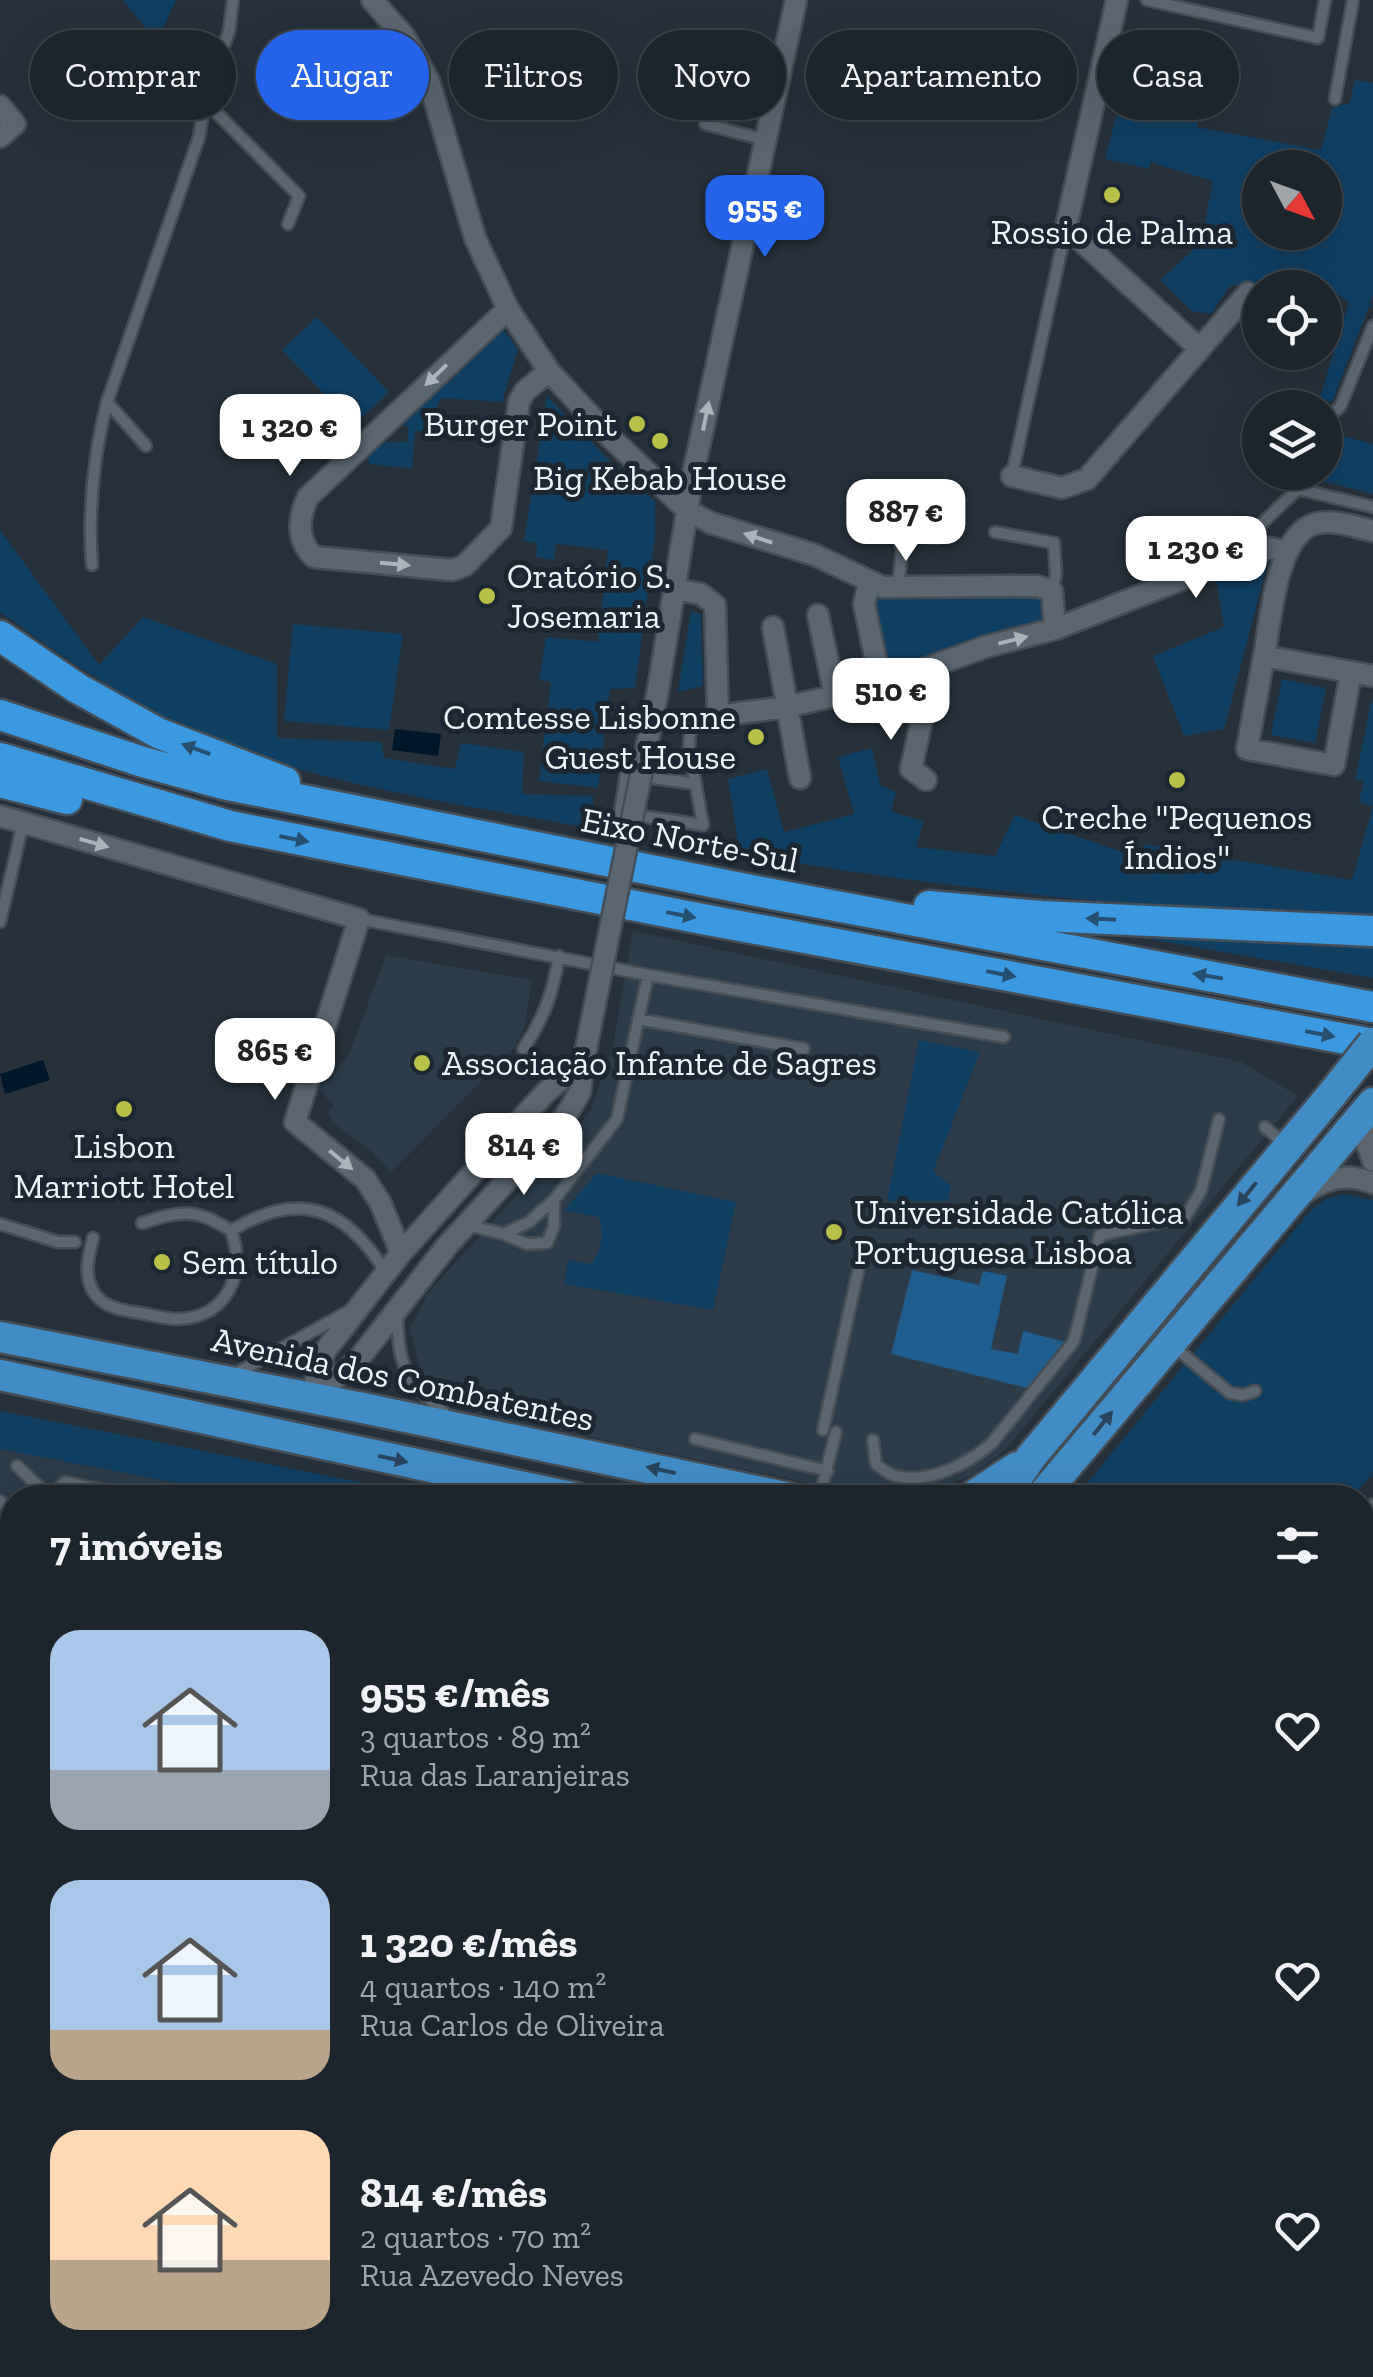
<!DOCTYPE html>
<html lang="pt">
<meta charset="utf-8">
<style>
body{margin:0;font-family:"Zilla Slab",serif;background:#252d34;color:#f1f3f6;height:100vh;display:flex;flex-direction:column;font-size:38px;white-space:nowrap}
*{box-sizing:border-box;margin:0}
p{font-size:32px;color:#a0a5a9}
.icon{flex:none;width:55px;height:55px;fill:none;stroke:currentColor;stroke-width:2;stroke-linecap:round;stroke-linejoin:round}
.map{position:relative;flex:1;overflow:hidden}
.panel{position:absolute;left:0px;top:1485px;width:1375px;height:892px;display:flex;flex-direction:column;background:#1d252c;border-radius:40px 40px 0 0;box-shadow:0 10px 40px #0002,0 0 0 2px #3b4248}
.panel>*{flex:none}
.top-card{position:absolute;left:30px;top:30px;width:1315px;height:90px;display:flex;gap:20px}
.needle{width:65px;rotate:131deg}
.tools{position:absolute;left:1242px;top:150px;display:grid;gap:20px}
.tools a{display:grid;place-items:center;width:100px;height:100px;border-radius:50%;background:#1d252c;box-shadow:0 10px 40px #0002,0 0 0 2px #3b4248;font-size:50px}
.price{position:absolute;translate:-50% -85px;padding:0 22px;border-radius:20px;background:#fff;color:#222;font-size:32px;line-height:65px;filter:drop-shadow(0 2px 5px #0008)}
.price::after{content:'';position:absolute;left:50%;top:60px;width:30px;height:22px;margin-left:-15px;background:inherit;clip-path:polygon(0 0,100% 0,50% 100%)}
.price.current{background:#2563eb;color:#fff}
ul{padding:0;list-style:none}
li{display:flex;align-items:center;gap:30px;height:250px;padding:0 50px}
li span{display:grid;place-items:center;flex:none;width:280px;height:200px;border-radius:30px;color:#555}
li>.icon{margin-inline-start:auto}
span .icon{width:120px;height:120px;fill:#fffc;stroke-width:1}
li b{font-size:42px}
h2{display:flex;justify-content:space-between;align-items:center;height:120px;padding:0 50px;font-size:42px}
.chip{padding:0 35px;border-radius:45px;background:#1d252c;box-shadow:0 10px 40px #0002,0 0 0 2px #3b4248;font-size:35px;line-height:90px}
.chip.current{background:#2563eb;color:#fff}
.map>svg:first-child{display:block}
</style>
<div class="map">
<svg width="1373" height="2377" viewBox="0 0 1373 2377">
<rect width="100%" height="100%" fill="#27313b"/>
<path fill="#2c3c4a" d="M633,931L1241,1062L1298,1096L1007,1448L973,1475L913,1497H874L467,1411L424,1384L410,1329L427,1294L573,1133L591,1110L613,1046Z
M386,955L532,980L524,1029L514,1048L391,1172L371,1151L333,1123L328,1111L334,1105L317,1088L348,1057Z
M0,1411L435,1497L12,1498V2365H204L193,2377H0Z"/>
<path fill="#113f62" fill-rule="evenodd" d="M123,0H176L157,42Z
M1169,75L1203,80L1197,127L1321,150L1332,108L1350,103L1355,80L1373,83V296L1333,400L1317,407L1349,302L1308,273L1285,279L1230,286L1211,314L1192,311L1160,280L1201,243L1213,181L1149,162L1150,169L1105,159L1118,109L1161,114ZM1260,168H1325V232H1260Z
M317,317L389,392L354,425L282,350Z
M499,324L518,349L502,402L442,398L437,404L435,432L415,431L412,469L370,464L365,452L375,442H407L409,427L398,424Z
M547,396L605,456L655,501V537L635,688L610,689L598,788L539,781L551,682L539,680L546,637L598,642L608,550L556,544L554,560L536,557L537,543L524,541Z
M1332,433L1373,444V494L1319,480L1321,473L1325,472Z
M0,530L99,665L143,617L277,664V738L381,742L384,758L455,769L461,743L524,752L522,794L593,796V829C484,808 371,793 265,759C167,727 82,672 0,612Z
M1267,566L1224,729L1184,736L1153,656L1224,627L1216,579Z
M869,582L1052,591L1055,629L881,685Z
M691,612L701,614L703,686L678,692Z
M293,624L403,634L389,730L284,721Z
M1282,679L1326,688L1315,743L1271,735Z
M1372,699L1373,700V914C1268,918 1164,908 1059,897C952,886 846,872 740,854L728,779L767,769L784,832L854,814L838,757L872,748L880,785L896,792L891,812L924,821L916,847L995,856L1015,815L1139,858L1144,844L1352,880L1373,806L1359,802L1364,780H1355Z
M1120,934L1373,945V978Z
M919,1040L980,1052L933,1172L951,1185L948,1201H887Z
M597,1173L736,1202L713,1310L564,1284L568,1260L592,1264C601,1248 605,1236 599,1217L564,1211Z
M1344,1194L1373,1200V1473L1352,1497L1075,1498L1310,1211L1326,1199Z
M0,1411L435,1497H250L0,1449Z
M1362,1703L1373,1704V1771L1368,1783L1373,1789V1899L1363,1890Z
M1363,1966L1373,1968V2377H319L330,2365H1362Z"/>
<path fill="#1e5d8d" d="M912,1270L979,1285L983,1271L1007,1276L991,1349L1018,1354L1023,1331L1066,1342L1031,1389L891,1354Z"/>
<path fill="#00162a" d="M395,729L441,734L438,756L392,750Z
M43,1060L50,1080L5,1094L0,1074Z"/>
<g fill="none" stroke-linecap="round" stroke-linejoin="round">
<g stroke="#454e56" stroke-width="15">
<path id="service" d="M1147,0L1318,38L1325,0
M1335,99L1353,0
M205,101L299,196L288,224
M705,124L765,140
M107,402L146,446
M1325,420L1340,407L1373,326
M1303,472L1298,489L1373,507
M1012,475L1066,228
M902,490L898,535L938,538
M995,532L1054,543L1056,575L1052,590
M1231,559L1233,551L1298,489
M92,565C88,509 93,457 107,402L199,137L205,101L229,31L233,0
M898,588L902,549L898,535
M696,784L626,774L620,813L703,825L689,747L690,733L698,722L717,716
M359,919L648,975L1004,1037
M0,922L23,823
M638,1019L804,1049
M523,1049C544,1019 553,992 559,956
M1265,1127L1287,1146
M142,1223C180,1211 196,1207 231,1231C299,1189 346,1207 386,1273
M0,1224L58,1242H75
M467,1225L504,1234L529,1222L554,1200L617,1119L648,975
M504,1234L526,1244L547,1243L554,1226V1200
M93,1238C89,1255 83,1274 93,1291C103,1308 122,1310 140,1313C152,1315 166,1319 178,1319C227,1318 247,1273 231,1231
M397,1315C399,1374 407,1380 450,1418
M1173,1346L1230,1393L1243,1395L1255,1391
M235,1374L351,1310
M823,1430L863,1249
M695,1439L828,1471
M873,1440L876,1464C881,1468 889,1475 896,1476C929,1484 968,1464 992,1443L1074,1341L1100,1235L1185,1217L1201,1191L1219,1119
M17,1466L51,1498
M50,1497L65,1482L141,1498
M819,1498L836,1432
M0,1501L12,1512
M0,1560L12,1571
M0,1713L12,1702
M1362,1945L1373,1948
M0,1947L12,1935
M0,2130L12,2140
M0,2170L12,2181
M0,2335L12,2346
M34,2365L47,2377
M933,2365L946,2377
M91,2377L102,2365
M152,2377L163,2365
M225,2377L236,2365
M303,2377L313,2365
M574,2377L582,2365
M1236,2377L1246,2365"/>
</g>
<g stroke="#454e56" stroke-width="25">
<path id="minor" d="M372,0L404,36L429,81L475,238L508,309L549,371L610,437L688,511L711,523L815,555L882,587L1037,586L1052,591L1055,629
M1117,0L1066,227L1199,348
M0,106L15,124L0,137
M508,309L308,497C298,518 296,540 314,557L452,570L464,566L501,528L519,402L525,391L549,371
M1012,476L1062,488L1087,479L1248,293
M1373,531C1356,527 1335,520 1318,523C1276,531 1271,620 1264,656L1373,676
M869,582L864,604L881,685
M675,589L701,594L715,605L718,716L786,707L881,685L985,647L1055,629L1231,560L1269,548L1286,552
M818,615L835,696
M773,627L800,778
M1264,656L1247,749L1334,765L1351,672
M917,672L921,723L911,769L926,780
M658,690L693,474L796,0
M0,816L359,919L295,1122L365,1179L380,1202L401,1253
M1371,1111L1364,1136L1373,1161
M1306,1192C1328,1177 1348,1173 1373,1183
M310,1398L357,1361L446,1247L565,1117L580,1092L584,1059
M310,1398L325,1351L401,1253L544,1094L584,1059
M1362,1523L1373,1510
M1362,1650L1373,1649
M1362,1672H1373
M1362,1925L1373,1936"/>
</g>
<g stroke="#454e56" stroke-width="35">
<path id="primary" d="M0,1337L363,1408L790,1498
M0,1375L576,1498
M970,1498L1017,1467
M1003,1498L1031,1457L1333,1093
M1040,1498L1373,1103
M250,2377L261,2365
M281,2377L292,2365"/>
</g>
<g stroke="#454e56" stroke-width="35">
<path id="trunk" d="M0,636L77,688L158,733L285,782
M0,715L143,762L223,784L756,891L1373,1007
M0,758L230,826L697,918L1373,1044
M0,782L67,799
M929,906L1041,916L1373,931"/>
</g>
<use href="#service" stroke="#5b6671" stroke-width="10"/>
<use href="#minor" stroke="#5b6671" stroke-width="20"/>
<use href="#primary" stroke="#428cc5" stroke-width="30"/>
<use href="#trunk" stroke="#3a99e1" stroke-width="30"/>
<g stroke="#454e56" stroke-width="25" stroke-linecap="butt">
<path id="minor-bridge" d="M584,1059L658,690"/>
</g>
<g stroke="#454e56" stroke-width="35" stroke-linecap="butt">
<path id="primary-bridge" d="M1333,1093L1373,1043"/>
</g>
<use href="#minor-bridge" stroke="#5b6671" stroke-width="20"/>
<use href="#primary-bridge" stroke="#428cc5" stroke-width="30"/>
</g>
<defs><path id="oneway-solid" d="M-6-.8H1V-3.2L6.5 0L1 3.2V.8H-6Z" transform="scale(2.5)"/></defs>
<g fill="#abb4bc">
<use href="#oneway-solid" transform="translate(436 375) rotate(136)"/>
<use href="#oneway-solid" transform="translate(706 416) rotate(-78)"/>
<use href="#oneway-solid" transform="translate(758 538) rotate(-162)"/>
<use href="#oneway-solid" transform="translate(395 564) rotate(5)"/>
<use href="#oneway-solid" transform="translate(1013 640) rotate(-14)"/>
<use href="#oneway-solid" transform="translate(94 843) rotate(16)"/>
<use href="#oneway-solid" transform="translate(341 1160) rotate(39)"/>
</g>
<g fill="#274f6f">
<use href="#oneway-solid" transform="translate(196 749) rotate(-160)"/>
<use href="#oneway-solid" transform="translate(294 839) rotate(11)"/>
<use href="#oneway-solid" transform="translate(681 915) rotate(11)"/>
<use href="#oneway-solid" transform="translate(1101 919) rotate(-177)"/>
<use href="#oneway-solid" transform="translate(1001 974) rotate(11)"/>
<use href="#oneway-solid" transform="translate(1208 976) rotate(-170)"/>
<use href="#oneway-solid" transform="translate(1320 1034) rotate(11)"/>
</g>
<g fill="#28455d">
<use href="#oneway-solid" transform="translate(1247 1194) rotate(129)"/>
<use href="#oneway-solid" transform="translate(1103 1423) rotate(-51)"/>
<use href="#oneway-solid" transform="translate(393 1459) rotate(12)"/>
<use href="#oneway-solid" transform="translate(661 1470) rotate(-168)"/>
</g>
<g fill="#b8c147" stroke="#1d2731" stroke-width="4">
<circle cx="1112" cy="195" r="10"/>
<circle cx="637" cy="424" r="10"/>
<circle cx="660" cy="441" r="10"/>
<circle cx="487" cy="596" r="10"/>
<circle cx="756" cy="737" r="10"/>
<circle cx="1177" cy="780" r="10"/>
<circle cx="422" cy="1063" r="10"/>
<circle cx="124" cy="1109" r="10"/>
<circle cx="834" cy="1232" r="10"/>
<circle cx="162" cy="1262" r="10"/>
</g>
<g text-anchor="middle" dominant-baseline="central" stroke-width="10" stroke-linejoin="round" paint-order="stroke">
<g font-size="35" fill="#edf4fa" stroke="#1d2731">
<text x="1112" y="232">Rossio de Palma</text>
<text x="617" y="424" text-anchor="end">Burger Point</text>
<text x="660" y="478">Big Kebab House</text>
<text x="507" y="576" text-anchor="start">Oratório S.<tspan x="507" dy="40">Josemaria</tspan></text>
<text x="736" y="717" text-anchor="end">Comtesse Lisbonne<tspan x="736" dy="40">Guest House</tspan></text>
<text x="1177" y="817">Creche "Pequenos<tspan x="1177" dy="40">Índios"</tspan></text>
<text x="442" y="1063" text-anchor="start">Associação Infante de Sagres</text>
<text x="124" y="1146">Lisbon<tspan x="124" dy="40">Marriott Hotel</tspan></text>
<text x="854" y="1212" text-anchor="start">Universidade Católica<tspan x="854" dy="40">Portuguesa Lisboa</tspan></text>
<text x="182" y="1262" text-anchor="start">Sem título</text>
</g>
<g font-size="35" fill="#edf4fa" stroke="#1d2731">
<text transform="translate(690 840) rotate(11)">Eixo Norte-Sul</text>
<text transform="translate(403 1379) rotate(12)">Avenida dos Combatentes</text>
</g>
</g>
</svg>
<div class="tools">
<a><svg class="needle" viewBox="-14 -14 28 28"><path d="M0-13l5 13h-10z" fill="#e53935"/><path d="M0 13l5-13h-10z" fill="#a0a5a9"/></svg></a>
<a><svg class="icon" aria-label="locate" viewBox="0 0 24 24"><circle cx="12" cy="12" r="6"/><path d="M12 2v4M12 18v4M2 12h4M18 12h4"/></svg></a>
<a><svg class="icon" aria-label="layers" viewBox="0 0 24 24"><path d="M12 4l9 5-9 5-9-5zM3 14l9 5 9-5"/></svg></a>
</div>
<b class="price current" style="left:765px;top:260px">955 €</b>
<b class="price" style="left:290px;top:479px">1 320 €</b>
<b class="price" style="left:906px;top:564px">887 €</b>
<b class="price" style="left:1196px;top:601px">1 230 €</b>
<b class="price" style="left:891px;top:743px">510 €</b>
<b class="price" style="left:275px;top:1103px">865 €</b>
<b class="price" style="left:524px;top:1198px">814 €</b>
<div class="top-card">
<a class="chip">Comprar</a>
<a class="chip current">Alugar</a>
<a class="chip">Filtros</a>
<a class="chip">Novo</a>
<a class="chip">Apartamento</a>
<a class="chip">Casa</a>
</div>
<section class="panel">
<h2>7 imóveis<svg class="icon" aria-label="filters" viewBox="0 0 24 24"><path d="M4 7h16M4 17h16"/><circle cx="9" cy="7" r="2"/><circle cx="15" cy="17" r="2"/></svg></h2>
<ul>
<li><span style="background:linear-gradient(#a9c7e8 70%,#9aa5b1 0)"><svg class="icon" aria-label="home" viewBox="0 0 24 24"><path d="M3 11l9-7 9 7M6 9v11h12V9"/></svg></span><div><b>955 €/mês</b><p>3 quartos · 89 m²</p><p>Rua das Laranjeiras</p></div><svg class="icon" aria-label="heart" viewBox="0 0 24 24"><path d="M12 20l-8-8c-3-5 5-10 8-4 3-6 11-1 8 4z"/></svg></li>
<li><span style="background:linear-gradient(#a9c7e8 75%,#b9a48a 0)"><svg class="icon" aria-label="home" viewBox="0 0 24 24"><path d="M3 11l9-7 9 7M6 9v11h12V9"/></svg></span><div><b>1 320 €/mês</b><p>4 quartos · 140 m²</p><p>Rua Carlos de Oliveira</p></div><svg class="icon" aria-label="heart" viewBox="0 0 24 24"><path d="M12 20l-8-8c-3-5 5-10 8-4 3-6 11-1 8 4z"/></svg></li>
<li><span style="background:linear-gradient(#ffd9b3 65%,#b9a48a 0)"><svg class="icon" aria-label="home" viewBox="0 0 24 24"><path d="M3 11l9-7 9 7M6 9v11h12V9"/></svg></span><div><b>814 €/mês</b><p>2 quartos · 70 m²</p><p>Rua Azevedo Neves</p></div><svg class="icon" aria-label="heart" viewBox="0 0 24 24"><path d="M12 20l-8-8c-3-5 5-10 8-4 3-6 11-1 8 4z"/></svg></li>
</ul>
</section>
</div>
